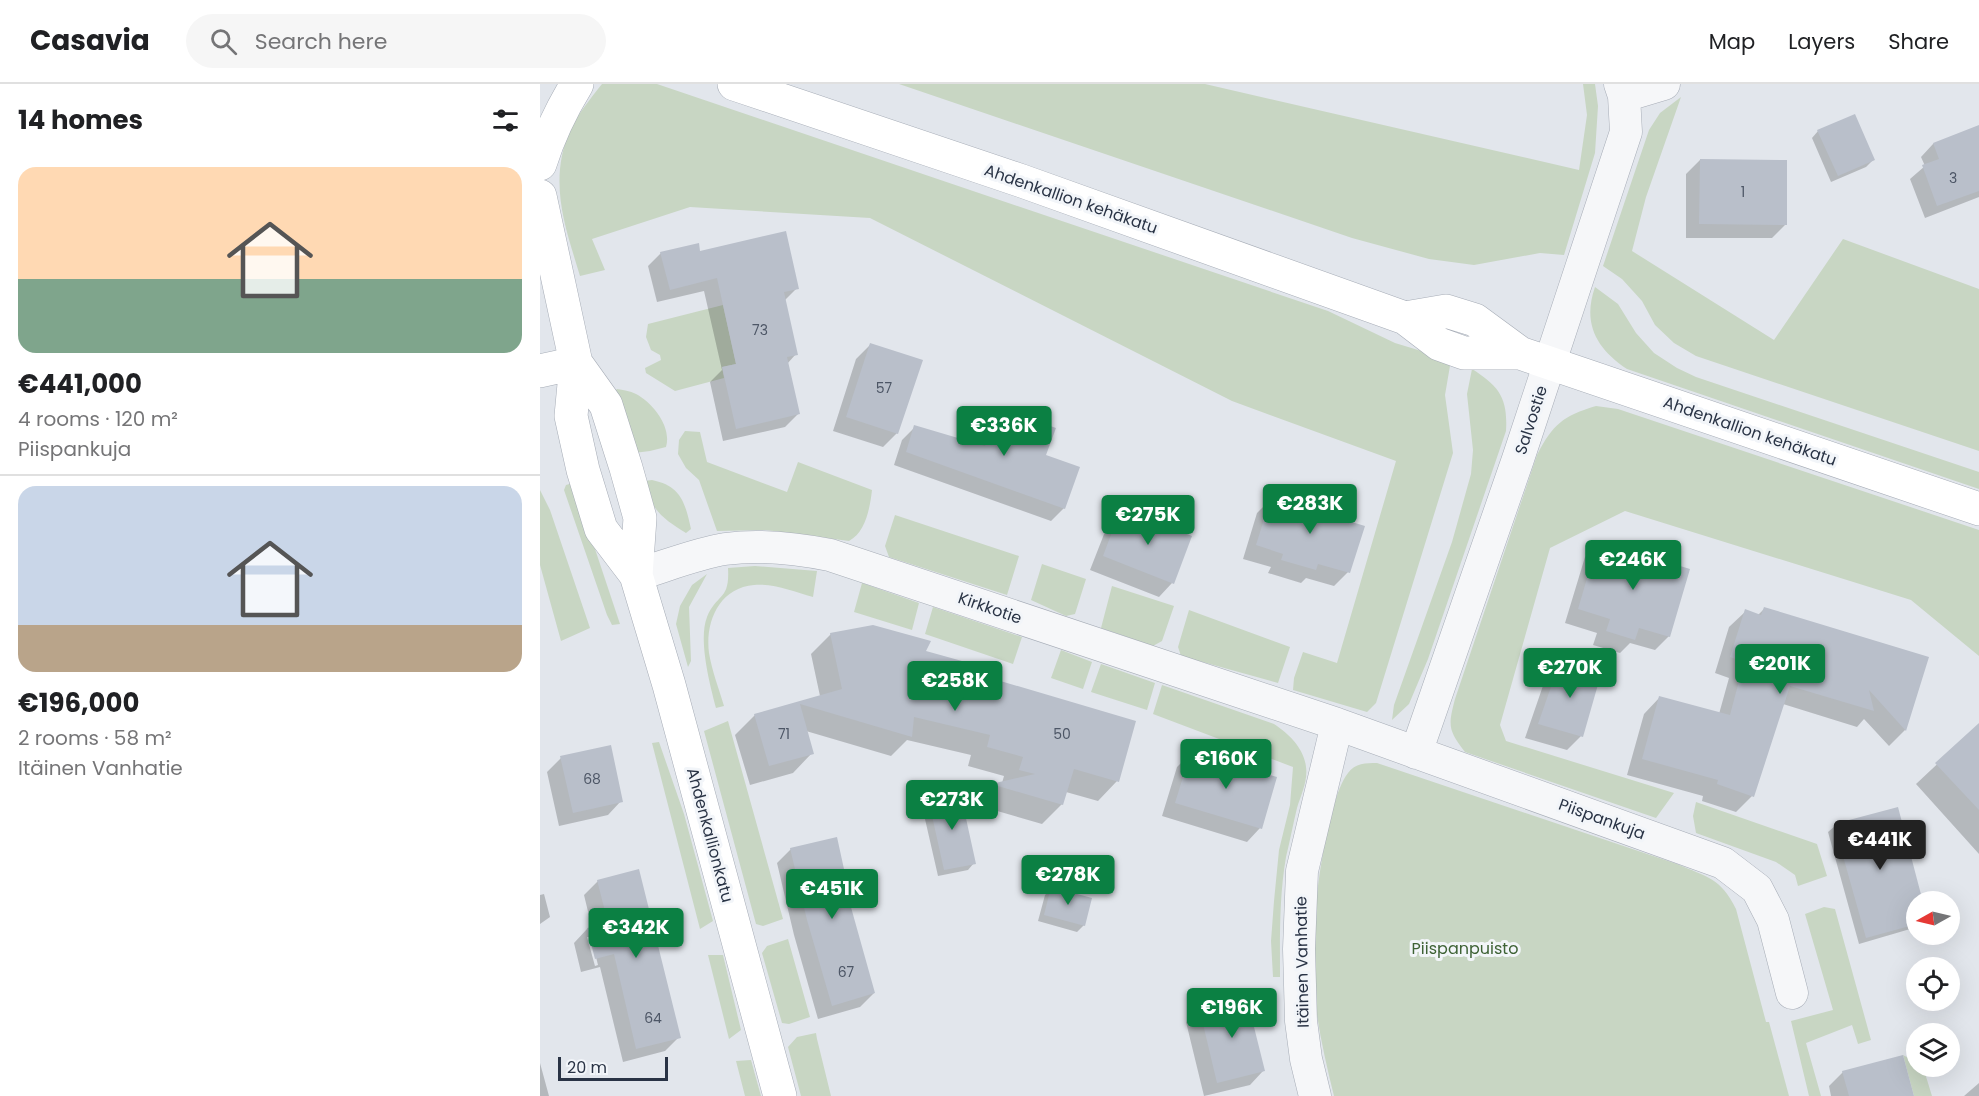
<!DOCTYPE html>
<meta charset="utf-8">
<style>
body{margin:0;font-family:Poppins,sans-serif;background:#f6f6f6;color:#202124;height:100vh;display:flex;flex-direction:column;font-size:22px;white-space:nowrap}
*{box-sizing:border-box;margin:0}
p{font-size:20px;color:#757577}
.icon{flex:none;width:33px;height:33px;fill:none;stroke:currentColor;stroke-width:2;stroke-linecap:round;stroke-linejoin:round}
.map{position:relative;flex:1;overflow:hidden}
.panel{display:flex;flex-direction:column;background:#fff;width:540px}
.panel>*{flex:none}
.needle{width:39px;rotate:262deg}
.controls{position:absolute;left:1366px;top:807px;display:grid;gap:12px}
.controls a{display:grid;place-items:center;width:54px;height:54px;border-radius:50%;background:#fff;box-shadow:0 6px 24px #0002;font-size:30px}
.scale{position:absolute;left:18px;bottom:15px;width:110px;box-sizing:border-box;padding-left:6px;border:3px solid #293345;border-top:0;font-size:16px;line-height:21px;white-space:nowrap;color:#293345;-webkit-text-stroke:4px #f2f5f9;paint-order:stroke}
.price{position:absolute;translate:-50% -51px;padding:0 14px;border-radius:6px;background:#0b8043;color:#fff;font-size:20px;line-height:39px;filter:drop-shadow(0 2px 3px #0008)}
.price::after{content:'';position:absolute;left:50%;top:36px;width:18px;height:14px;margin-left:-9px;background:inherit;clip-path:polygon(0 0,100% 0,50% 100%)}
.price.current{background:#222;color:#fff}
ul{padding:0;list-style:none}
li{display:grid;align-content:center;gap:12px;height:318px;padding:0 18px}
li+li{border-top:2px solid #e0e0e0}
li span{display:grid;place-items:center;height:186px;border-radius:18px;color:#555}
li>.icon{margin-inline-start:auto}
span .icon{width:108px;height:108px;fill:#fffc;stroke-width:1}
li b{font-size:26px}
h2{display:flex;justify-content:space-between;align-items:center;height:72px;padding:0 18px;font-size:26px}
header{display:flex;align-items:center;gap:36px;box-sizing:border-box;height:84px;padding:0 30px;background:#fff;border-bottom:2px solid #e0e0e0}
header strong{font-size:28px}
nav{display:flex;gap:33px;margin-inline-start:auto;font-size:21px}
.search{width:420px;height:54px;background:#f6f6f6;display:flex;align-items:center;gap:15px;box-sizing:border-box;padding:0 21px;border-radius:33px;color:#757577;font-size:22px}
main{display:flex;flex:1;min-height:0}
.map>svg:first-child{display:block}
</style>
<header>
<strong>Casavia</strong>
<div class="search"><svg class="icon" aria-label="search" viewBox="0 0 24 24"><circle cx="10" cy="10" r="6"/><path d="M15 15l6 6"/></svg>Search here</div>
<nav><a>Map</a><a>Layers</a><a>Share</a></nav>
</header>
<main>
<section class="panel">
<h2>14 homes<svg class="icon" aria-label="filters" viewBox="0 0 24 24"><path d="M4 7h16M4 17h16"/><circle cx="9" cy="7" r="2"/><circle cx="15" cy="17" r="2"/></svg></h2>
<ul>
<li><span style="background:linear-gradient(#ffd9b3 60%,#7fa58c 0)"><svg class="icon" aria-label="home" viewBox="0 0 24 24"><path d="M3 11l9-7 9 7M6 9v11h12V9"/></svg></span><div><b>€441,000</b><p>4 rooms · 120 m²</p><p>Piispankuja</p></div></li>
<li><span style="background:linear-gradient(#c9d6e8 75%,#b9a48a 0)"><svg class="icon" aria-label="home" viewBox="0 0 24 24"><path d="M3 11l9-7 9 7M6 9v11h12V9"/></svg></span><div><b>€196,000</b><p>2 rooms · 58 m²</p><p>Itäinen Vanhatie</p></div></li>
</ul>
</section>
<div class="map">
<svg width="1439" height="1012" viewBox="0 0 1439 1012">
<rect width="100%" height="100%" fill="#e2e6ec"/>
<path fill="#c8d6c3" d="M62,0H117L788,227L855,259L911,276L905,311L913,369L836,619L827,628L753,606L754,594L763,568L797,579L856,377L692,317L330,134L150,123L52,155L65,186L40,192C25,142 8,98 30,46C38,30 51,14 62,0Z
M359,0H665L1039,86L1047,31L1043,0H1055L1058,22L1055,69L1024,171L1000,169L934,181L889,175L812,154Z
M1141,13L1106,113L1092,167L1234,256L1303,155L1439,205V367L1156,272L1134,259L1115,241L1102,217L1082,195L1063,182L1109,46L1120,29Z
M1055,203L1078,220L1096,249L1114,269L1137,284L1156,293L1439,388V405L1087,285C1057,265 1042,240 1055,203Z
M183,221L196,280L182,283L184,294L135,307L106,289L105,284L121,276L120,271L111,266L106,253L108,240Z
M932,285C959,302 968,314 966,347L888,575L869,620L852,636L854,621L912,458L931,390L933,366L927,310Z
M77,305C83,306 90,307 96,310C113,319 132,343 126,363L110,367L94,369L75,307Z
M1056,322L1078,325L1439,446V572L1371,516L1085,427L1010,464L960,641L966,657L1134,709L1116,734L925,668C908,646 908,642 915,615L997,371C1013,340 1023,332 1056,322Z
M145,347L160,348L167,378L247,408L258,378L332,406C330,423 326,448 309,457L226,446L177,447L159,396L146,384L138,370L139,356Z
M112,396C141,402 145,418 151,445L146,449C123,435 109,424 104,397Z
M33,399L80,540L72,541L67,531L24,406L26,401Z
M0,406L10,426L50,544L21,557L0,481Z
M355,431L479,472L467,511L349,473L345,462Z
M502,480L546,495L535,530L526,532L491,516Z
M215,482L277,487L273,513C254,508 234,499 214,501C179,504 165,538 169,569C172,587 179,605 184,622L176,624C170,601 158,556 167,533C177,509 190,517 188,484Z
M167,490L149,523L151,577L148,583L136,540L140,522L152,501Z
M322,499L379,519L372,546L314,528Z
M572,502L634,522L622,557L613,562L561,544Z
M393,523L482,553L473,580L385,550Z
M649,526L750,563L738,599L641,572L638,563Z
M521,566L552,578L543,605L511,594Z
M561,580L615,599L607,626L551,608Z
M622,601L734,640C749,650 764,664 766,683C768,697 761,711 757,724C753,740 750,757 746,773C739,813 740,854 740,893H733L731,857L734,817L739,766L750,721L753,683L613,630Z
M188,637L243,835L223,842L216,840L164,647Z
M119,658L144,730L173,837L160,845L112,659Z
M837,679L1137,780C1167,793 1181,794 1196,825L1226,938H1229L1249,1012H794C783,968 773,922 772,876C772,837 785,719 808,689C815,679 826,679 837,679Z
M1156,718L1277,760L1287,792L1258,802L1255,791L1236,778L1156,749L1153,732Z
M1284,823L1295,825L1331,956L1318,960L1312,941L1266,959L1281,1012H1269L1251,937L1293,926L1265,830Z
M248,855L270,933L249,940L242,939L222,869L227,862Z
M168,871H183L201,946L189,955Z
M276,949L277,955L291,1012H261L248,963L257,953Z
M1363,971L1374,977L1377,982L1380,983L1384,986L1392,1012H1374Z
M211,976L221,1012H205L196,977Z"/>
<path fill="#0003" fill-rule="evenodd" d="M1439,43V113L1385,134L1370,95L1385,82L1381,73L1393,60Z
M1278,47L1333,76L1326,83L1291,98L1272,54Z
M1160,76L1246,140L1232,154H1146V90Z
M121,169L257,204L244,217L256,270L247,280L258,330L245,343L183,357L170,298L182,286L164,207L117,218L108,182Z
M330,261L357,349L343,363L293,347L316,275Z
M459,326L504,372L524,424L511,437L354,381L362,356L375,343L438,362L446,339Z
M731,415L757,423L763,417L793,434L808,488L794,502L766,494L761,499L728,489L731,483L703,475L717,429Z
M582,426L632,499L619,513L550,486L568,440Z
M1059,459L1129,552L1115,566L1090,559L1080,569L1053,561L1057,549L1025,539L1045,473Z
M1224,525L1387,574L1365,646L1349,662L1324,635L1317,643L1243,620L1212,712L1196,728L1162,717L1163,712L1087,691L1104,630L1120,613L1179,630L1189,594L1175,589L1189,543L1206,527L1218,531Z
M291,550L384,568L418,586L577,697L558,717L526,708L522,720L502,740L433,720L452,701L462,699L464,692L428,682L431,671L367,656L351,672L266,647L272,669L253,689L210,701L195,651L215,631L280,612L271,570Z
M1020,579L1041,652L1027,666L985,654L1006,593Z
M1439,641V770L1376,700Z
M651,669L720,744L707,758L622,732L637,683Z
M21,674L81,717L68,731L19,742L7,688Z
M389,715L434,779L428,786L398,792L382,722Z
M1295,742L1377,818V843L1319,860L1288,748Z
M251,765L305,809L334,909L320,923L278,935L254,851L237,779Z
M58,797L139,953L125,967L83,978L60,883L41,888L34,859L47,845L52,844L44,811ZM47,853H51L58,881L55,882Z
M512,804L544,841L537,848L498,837L505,811Z
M4,810L10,833L0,840V811Z
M660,924L723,987L710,1001L664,1012L646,938Z
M0,979L9,1012H0Z
M1303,988L1372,1012H1291L1289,1002Z
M1439,999V1012H1424Z"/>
<path fill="#b9bfca" d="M1315,30L1335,76L1298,92L1277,46Z
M1439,41V107L1397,122L1382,81L1399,75L1393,59Z
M1160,75L1247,76V141L1159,140Z
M246,147L259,205L244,208L258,271L247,273L260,330L196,345L182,283L196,280L177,194L130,206L120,168L159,159L160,167Z
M330,259L383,276L358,350L306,333Z
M459,324L516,344L506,371L540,383L525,425L366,368L374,341L445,362Z
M731,413L760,422L762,415L798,425L795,433L825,442L810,489L778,480L776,486L741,476L743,470L716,461Z
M581,424L652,452L634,500L563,472Z
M1058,457L1150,485L1130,553L1099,544L1095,556L1066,547L1070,535L1038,525Z
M1224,523L1389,573L1366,647L1329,606L1334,627L1250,602L1214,713L1177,700L1178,696L1102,675L1119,612L1190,631L1204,578L1190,573L1205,525L1221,531Z
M333,541L391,557L386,567L422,577L420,585L596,637L579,698L534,685L523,721L451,700L495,690L479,686L483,673L447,663L450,651L374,633L372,653L260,620L274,670L229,682L214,630L302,605L290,549Z
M1020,577L1061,590L1043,653L998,640Z
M1439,639V726L1395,679Z
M71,661L83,718L33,729L20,672Z
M651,667L737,693L722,745L635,719Z
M420,707L436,780L404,786L388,714Z
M1358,723L1383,818H1377V840L1326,854L1294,740Z
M297,753L309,808L307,809L335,909L292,922L267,836L250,764Z
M99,785L141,954L96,965L74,870L55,875L47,844L68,839L57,796Z
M511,803L552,814L545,842L504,831Z
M706,911L725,987L677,999L659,923Z
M1363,971L1374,1012H1309L1302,987Z"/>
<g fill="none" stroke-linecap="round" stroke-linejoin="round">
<g stroke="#a7adb7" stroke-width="33">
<path id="street" d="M1084,12L1124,0
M96,491C123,483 158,469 185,465C220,460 255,464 290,471L797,640L1183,779L1217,805L1233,836L1252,909
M876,669L978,375L1086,48L1084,12L1080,0
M775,1012L766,975L761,937L759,865L762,787L797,640"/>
</g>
<g stroke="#a7adb7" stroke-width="34">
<path id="secondary" d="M194,0L482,97L865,234L899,260L924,269H980
M0,80C9,51 21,26 37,0
M0,112L36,279L31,332L43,386L61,445L96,491
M865,234L906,227L935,236L980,269L1439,425
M36,279L66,321L86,384L100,434L96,491L129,601L240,1012
M0,287L36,279"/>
</g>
<use href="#street" stroke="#f6f7f9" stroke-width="32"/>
<use href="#secondary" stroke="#fff" stroke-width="33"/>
</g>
<g text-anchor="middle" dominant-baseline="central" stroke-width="6" stroke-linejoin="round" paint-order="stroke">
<g font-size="14" fill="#4d5666">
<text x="1413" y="94">3</text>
<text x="1203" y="108">1</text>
<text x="220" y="246">73</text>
<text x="344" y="304">57</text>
<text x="244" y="650">71</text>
<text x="522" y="650">50</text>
<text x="52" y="695">68</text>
<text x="306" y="888">67</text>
<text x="113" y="934">64</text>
</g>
<g font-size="16" fill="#293345" stroke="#f2f5f9">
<text transform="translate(531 115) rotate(19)">Ahdenkallion kehäkatu</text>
<text transform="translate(991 336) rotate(-72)">Salvostie</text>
<text transform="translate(1210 347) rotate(19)">Ahdenkallion kehäkatu</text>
<text transform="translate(450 524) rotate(19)">Kirkkotie</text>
<text transform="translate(1062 735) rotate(20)">Piispankuja</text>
<text transform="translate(170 751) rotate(75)">Ahdenkallionkatu</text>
<text transform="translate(762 878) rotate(-91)">Itäinen Vanhatie</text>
</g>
<g font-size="16" fill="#3e6235" stroke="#f2f5f9">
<text x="925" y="864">Piispanpuisto</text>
</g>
</g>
</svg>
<div class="controls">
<a><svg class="needle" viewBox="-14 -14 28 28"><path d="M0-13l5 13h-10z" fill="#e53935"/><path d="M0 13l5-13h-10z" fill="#757577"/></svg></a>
<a><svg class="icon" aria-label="locate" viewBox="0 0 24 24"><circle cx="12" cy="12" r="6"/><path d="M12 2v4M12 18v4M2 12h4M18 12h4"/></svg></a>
<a><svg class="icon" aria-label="layers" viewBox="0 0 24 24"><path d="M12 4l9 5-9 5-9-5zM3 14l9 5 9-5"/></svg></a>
</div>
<div class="scale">20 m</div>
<b class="price" style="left:464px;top:373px">€336K</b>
<b class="price" style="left:770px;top:451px">€283K</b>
<b class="price" style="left:608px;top:462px">€275K</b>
<b class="price" style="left:1093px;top:507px">€246K</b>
<b class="price" style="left:1240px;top:611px">€201K</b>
<b class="price" style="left:1030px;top:615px">€270K</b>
<b class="price" style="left:415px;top:628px">€258K</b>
<b class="price" style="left:686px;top:706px">€160K</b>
<b class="price" style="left:412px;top:747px">€273K</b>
<b class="price current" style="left:1340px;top:787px">€441K</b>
<b class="price" style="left:528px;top:822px">€278K</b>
<b class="price" style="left:292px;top:836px">€451K</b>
<b class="price" style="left:96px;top:875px">€342K</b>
<b class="price" style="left:692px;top:955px">€196K</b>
</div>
</main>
